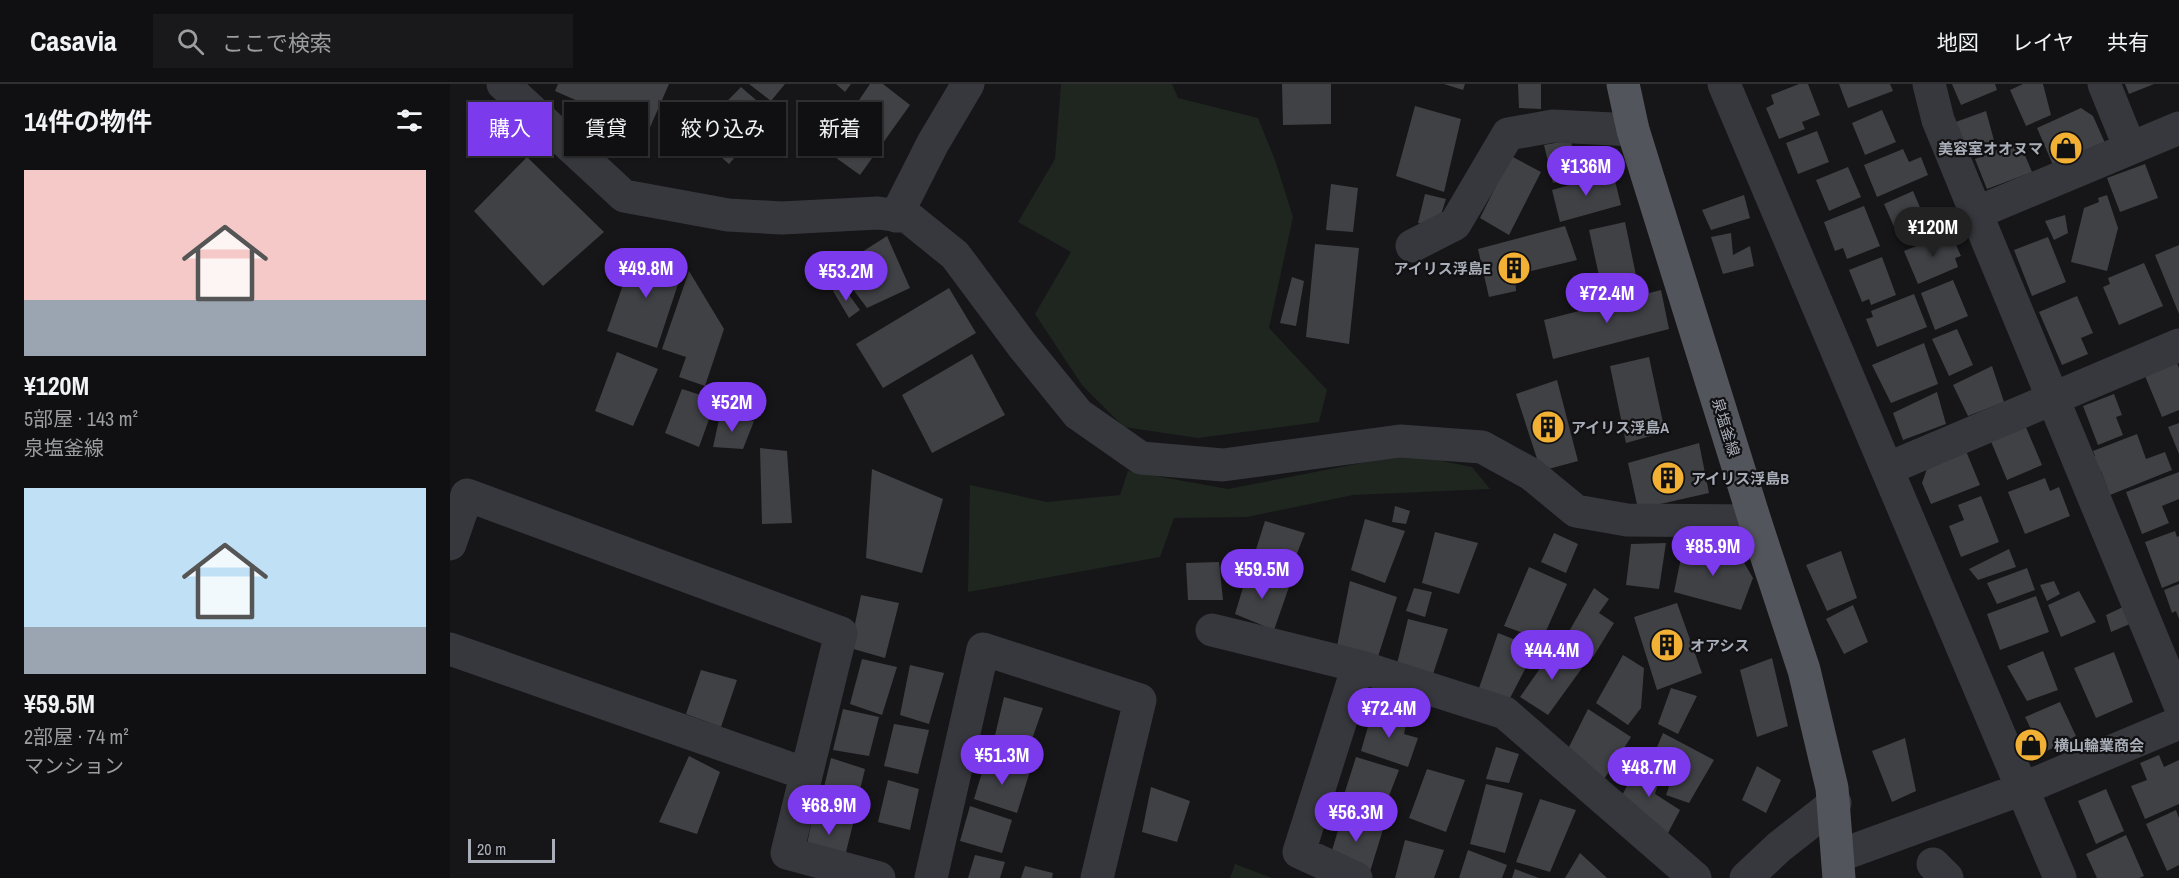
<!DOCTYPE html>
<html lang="ja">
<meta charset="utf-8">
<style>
body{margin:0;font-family:"Archivo Narrow","Noto Sans JP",sans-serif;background:#19191b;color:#f1f3f6;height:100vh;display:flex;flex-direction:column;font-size:22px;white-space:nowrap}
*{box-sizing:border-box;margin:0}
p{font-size:20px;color:#9c9d9f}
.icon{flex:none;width:33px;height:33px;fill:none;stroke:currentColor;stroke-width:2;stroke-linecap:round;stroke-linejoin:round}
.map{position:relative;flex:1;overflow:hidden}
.drawer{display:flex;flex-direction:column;background:#101012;width:450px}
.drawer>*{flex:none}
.guide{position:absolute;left:18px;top:18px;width:570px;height:54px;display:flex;gap:12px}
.scale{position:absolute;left:18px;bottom:15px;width:87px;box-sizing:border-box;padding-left:6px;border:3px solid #a8adb8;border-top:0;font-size:16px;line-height:21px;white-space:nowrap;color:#a8adb8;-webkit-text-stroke:4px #111113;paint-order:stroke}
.price{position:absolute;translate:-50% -51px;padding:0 14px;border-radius:21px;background:#7c3aed;color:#fff;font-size:20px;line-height:39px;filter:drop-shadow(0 2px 3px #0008)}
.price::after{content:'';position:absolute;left:50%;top:36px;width:18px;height:14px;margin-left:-9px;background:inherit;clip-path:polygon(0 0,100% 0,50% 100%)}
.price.current{background:#222;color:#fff}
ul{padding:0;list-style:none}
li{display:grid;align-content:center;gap:12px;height:318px;padding:0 24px}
li span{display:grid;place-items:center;height:186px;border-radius:0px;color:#555}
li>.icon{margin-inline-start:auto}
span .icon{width:108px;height:108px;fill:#fffc;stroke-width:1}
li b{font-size:26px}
h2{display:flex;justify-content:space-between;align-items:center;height:72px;padding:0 24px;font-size:26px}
.tag{padding:0 21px;border-radius:0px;background:#101012;box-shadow:0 2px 4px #0004,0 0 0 2px #303032;font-size:21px;line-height:54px}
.tag.current{background:#7c3aed;color:#fff}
header{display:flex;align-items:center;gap:36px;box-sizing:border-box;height:84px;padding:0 30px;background:#101012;border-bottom:2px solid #303032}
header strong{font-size:28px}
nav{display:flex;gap:33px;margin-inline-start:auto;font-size:21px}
.search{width:420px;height:54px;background:#19191b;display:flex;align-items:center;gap:15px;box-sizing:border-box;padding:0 21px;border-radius:0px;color:#9c9d9f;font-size:22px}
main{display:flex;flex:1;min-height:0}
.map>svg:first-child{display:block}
</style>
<header>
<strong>Casavia</strong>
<div class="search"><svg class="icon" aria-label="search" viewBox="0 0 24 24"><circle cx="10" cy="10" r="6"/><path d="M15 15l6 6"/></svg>ここで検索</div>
<nav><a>地図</a><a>レイヤ</a><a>共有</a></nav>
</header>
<main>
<section class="drawer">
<h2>14件の物件<svg class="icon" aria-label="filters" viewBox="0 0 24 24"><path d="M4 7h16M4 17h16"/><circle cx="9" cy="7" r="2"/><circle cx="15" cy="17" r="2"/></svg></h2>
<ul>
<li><span style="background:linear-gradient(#f6c9c9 70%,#9aa5b1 0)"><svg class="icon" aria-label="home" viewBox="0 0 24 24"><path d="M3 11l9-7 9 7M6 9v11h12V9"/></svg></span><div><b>¥120M</b><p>5部屋 · 143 m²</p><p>泉塩釜線</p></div></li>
<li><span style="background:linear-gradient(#bfe0f5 75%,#9aa5b1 0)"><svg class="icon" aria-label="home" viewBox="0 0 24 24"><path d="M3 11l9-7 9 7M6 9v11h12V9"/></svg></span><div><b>¥59.5M</b><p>2部屋 · 74 m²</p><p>マンション</p></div></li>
</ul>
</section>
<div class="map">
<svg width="1729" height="794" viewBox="0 0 1729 794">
<rect width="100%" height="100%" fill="#161618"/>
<path fill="#1e261f" d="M611,0H722L728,14L808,34L825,76L843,133L819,244L877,306L869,338L748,354L674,343L632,301L585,230L621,168L568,138L605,75Z
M957,370L1022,383L1040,405L903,411L797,433L724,434L710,473L518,508L520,401L597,418L670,411L678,387L778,405Z
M785,780L822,794H780Z"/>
<path fill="#404145" d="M108,0H219L198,48L105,7Z
M299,0H335L321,17Z
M386,0H401L395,8Z
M420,0H433L460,21L410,91L375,66Z
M832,0H881V40L833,41Z
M994,0H1015L1013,6Z
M1068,0H1091V25L1069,24Z
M1349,0H1358L1370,31L1352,38L1355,45L1329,55L1316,24L1324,20L1321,11Z
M1389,0H1440L1443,7L1398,24Z
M1502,0H1545L1547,6L1511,21Z
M1573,0H1593L1601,31L1576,42L1560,6Z
M1675,0H1704L1679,10Z
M291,3L322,30L279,80L245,50Z
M965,22L1011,35L994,108L946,92Z
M367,23L387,39L374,55L357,41Z
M1631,24L1643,32L1655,59L1603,81L1587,44Z
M1432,26L1446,58L1415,71L1402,39Z
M1536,27L1545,60L1513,72L1500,40Z
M1367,47L1379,78L1348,90L1336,59Z
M1121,56L1127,94L1103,99L1094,61Z
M1569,57L1582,88L1537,105L1525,75Z
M1453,65L1459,78L1471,73L1478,91L1427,113L1414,81Z
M1061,72L1091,88L1059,151L1030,134Z
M77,73L154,148L93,202L24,127Z
M1695,80L1708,114L1670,128L1657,94Z
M1398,83L1411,113L1379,127L1366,96Z
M1163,89L1171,121L1110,138L1102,106Z
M881,100L908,104L903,148L876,146Z
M1463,107L1478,142L1449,154L1434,120Z
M975,110L996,115L987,143L968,139Z
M1294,111L1300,134L1261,146L1252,126Z
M1657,111L1668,144L1657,187L1621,178L1634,124L1649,118L1648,114Z
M1414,122L1430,162L1397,175L1393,164L1385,167L1374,138Z
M1615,131L1618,149L1604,156L1595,137Z
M1175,138L1188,201L1153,210L1139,146Z
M1115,142L1127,176L1065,191L1066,207L1039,213L1028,165Z
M1281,149L1283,171L1300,162L1304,182L1273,190L1261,153Z
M1496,150L1498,156L1503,154L1511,172L1505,174L1508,183L1468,200L1454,167Z
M437,152L460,204L417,224L387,184Z
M1598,153L1616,198L1582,212L1564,166Z
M865,160L909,164L899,260L856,253Z
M1729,161V230L1705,171Z
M185,166L234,182L207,264L157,247Z
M1432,173L1446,211L1421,221L1419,215L1412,218L1399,186Z
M1694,179L1713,222L1669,241L1653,203L1660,200L1658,194Z
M239,187L274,245L255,302L229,293L236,273L212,265Z
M842,193L854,197L846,242L830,239Z
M1503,196L1518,232L1485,246L1471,209Z
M392,201L410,226L399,234L383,207Z
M499,204L526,249L433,304L406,260Z
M1211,206L1219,245L1103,275L1094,236Z
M1464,210L1477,243L1427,263L1416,235L1423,233L1421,227Z
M1627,212L1643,249L1631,254L1638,270L1612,281L1589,228Z
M1507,245L1523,281L1499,292L1482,255Z
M1474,259L1488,300L1441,319L1422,281Z
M167,268L208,285L183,342L145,327Z
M522,270L555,331L482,369L452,311Z
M1199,273L1215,348L1176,359L1160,282Z
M1727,279L1729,284V326L1712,333L1695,292Z
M1542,282L1554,318L1518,332L1503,301Z
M1107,296L1128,377L1091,387L1066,310Z
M232,305L266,316L249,363L215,349Z
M1487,308L1496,340L1453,356L1443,329Z
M1664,310L1672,331L1666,333L1673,351L1648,361L1633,322Z
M270,331L304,337L293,365L263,363Z
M1729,339V370L1718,343Z
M1575,341L1592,381L1557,396L1540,355Z
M1687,350L1696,375L1715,368L1722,386L1660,411L1651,387L1647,388L1642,374L1645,372L1643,367Z
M1249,359L1259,409L1188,425L1178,379Z
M310,364L337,367L342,439L312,440Z
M1516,367L1530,401L1481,420L1472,399L1478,382Z
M422,385L493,415L472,489L416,474Z
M1729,388V415L1712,422L1719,439L1692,450L1676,408Z
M1595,394L1600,407L1609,403L1620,432L1575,450L1558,408Z
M1531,412L1549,458L1511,473L1499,442L1514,436L1508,421Z
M945,422L960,427L956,440L942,438Z
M915,435L955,447L935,499L901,486Z
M815,437L855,449L839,490L802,478Z
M1725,447L1727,453L1729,452V497L1712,504L1695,458Z
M985,448L1028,459L1009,510L972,499Z
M1104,449L1128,460L1116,489L1091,478Z
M1216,459L1209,505L1176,501L1181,460Z
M1234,459L1290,472L1303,494L1291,526L1224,508Z
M1559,465L1566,483L1528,496L1519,485Z
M1391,467L1407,514L1377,527L1356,481Z
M769,478L773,516H738L736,479Z
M1079,483L1117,500L1092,556L1054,542Z
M1577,484L1585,506L1547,520L1537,499Z
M798,487L839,503L824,546L785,530Z
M900,497L947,513L926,579L887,562Z
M1604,497L1610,510L1597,517L1590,501Z
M1729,500V535L1726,527L1722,529L1714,506Z
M964,504L982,508L975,533L956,527Z
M1144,504L1159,515L1149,529L1164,539L1143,573L1114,556Z
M1629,507L1646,538L1611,553L1598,521Z
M411,511L449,519L435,574L400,564Z
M1586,512L1599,548L1550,566L1537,530Z
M1227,519L1252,589L1207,606L1184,533Z
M1403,521L1418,558L1394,570L1376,535Z
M1673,523L1682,539L1661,548L1656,531Z
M958,535L998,545L980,599L945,588Z
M1048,549L1086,564L1057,620L1028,607Z
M1105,563L1135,580L1098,631L1070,613Z
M1593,567L1608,606L1577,617L1557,582Z
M1664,568L1683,618L1646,634L1624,584Z
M1173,571L1194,584L1191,624L1178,641L1146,619Z
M1322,574L1338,642L1307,653L1290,586Z
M412,575L447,583L432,631L400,620Z
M460,581L494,589L479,640L450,631Z
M251,586L287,596L271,643L236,630Z
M1221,604L1247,612L1228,650L1208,640Z
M554,613L593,624L576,672L543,660Z
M1610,618L1626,652L1593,669L1575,633Z
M393,625L429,633L419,672L383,666Z
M923,625L957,636L954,650L968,654L958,683L911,667Z
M1138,625L1181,653L1151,700L1113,675Z
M444,640L479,646L468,690L434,682Z
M1213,649L1264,676L1239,719L1216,711L1223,691L1202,675Z
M1455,654L1466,707L1442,718L1422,667Z
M1046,663L1069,670L1059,699L1036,695Z
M1709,671L1714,683L1729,676V720L1695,735L1681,702L1697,696L1690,679Z
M239,672L270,688L247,750L209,738Z
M906,673L949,686L932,730L893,714Z
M381,674L415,685L404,731L370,720Z
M536,675L580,687L567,729L524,715Z
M1191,675L1212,687L1205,710L1230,726L1217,751L1168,719Z
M1307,682L1331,696L1316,729L1292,716Z
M977,685L1015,696L996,748L959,734Z
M438,696L469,705L460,746L428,738Z
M1036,700L1073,709L1055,769L1020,760Z
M701,703L740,717L727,758L692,748Z
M1656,705L1674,747L1646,760L1628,717Z
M1090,715L1126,726L1100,788L1066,778Z
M520,722L562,736L552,769L510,757Z
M894,726L935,739L919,791L878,780Z
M1726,726L1729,734V781L1717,787L1696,740Z
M364,727L404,736L394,776L355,769Z
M1676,751L1694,792L1689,794H1647L1636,770Z
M955,756L994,766L984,794H945Z
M1018,766L1057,781L1052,794H1009Z
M1130,769L1157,794H1115Z
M525,771L555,778L550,794H518Z
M575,782L603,789L602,794H571Z
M1065,785L1089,794H1062Z"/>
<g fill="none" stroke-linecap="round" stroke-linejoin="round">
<path stroke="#37383d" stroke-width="33" d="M53,0L174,112L278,131L332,134L428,129L458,133L505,171L572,261L628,330L691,374L773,381L950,357L1032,363L1081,390L1126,427L1177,436L1305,437
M1274,0L1610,794
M1479,0L1488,36L1526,129L1729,619
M1654,0L1680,64
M1526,129L1729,44
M446,132L483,59L518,0
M962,162L1005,140L1058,50L1103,42L1183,46
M1437,385L1729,261
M0,460L17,411L391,549L337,769L429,794
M762,546L908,582L1055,629L1245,794
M0,565L356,690
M1388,772L1572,705L1729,639
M1483,780L1497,794
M481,794L533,565L690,616L647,794
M906,794L849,768L908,582
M1296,794L1329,763L1385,719"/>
<path stroke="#53555c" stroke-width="33" d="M1173,0L1183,46L1305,437L1354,586L1382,704L1389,794"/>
</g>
<defs>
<g id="shop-disc" transform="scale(1.725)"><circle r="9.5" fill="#f2b134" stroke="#111113"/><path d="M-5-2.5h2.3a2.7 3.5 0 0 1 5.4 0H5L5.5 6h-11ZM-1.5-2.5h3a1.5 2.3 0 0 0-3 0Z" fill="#111"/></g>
<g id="building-disc" transform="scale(1.725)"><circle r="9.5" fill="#f2b134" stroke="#111113"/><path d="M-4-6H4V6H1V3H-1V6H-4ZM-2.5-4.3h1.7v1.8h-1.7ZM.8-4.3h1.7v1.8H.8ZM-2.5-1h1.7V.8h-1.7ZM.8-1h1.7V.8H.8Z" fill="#111"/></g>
</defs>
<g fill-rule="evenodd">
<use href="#shop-disc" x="1616" y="64"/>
<use href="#building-disc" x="1064" y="184"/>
<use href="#building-disc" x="1098" y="343"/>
<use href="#building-disc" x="1218" y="394"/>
<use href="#building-disc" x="1217" y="561"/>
<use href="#shop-disc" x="1581" y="661"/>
</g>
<g text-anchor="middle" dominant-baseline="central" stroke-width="4.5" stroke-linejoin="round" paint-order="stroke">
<g font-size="15" font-weight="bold" fill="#a8adb8" stroke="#111113" text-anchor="start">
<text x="1593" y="64" text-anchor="end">美容室オオヌマ</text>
<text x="1041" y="184" text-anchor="end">アイリス浮島E</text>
<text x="1121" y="343">アイリス浮島A</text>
<text x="1241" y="394">アイリス浮島B</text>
<text x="1240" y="561">オアシス</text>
<text x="1604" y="661">横山輪業商会</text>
</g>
<g font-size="15" fill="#a8adb8" stroke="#111113">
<text transform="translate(1276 343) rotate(73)">泉塩釜線</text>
</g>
</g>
</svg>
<div class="scale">20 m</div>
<b class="price" style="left:1136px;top:113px">¥136M</b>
<b class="price current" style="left:1483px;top:174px">¥120M</b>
<b class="price" style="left:196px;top:215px">¥49.8M</b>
<b class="price" style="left:396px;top:218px">¥53.2M</b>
<b class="price" style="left:1157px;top:240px">¥72.4M</b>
<b class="price" style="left:282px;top:349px">¥52M</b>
<b class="price" style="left:1263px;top:493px">¥85.9M</b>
<b class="price" style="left:812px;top:516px">¥59.5M</b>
<b class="price" style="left:1102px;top:597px">¥44.4M</b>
<b class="price" style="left:939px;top:655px">¥72.4M</b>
<b class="price" style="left:552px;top:702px">¥51.3M</b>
<b class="price" style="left:1199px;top:714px">¥48.7M</b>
<b class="price" style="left:379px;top:752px">¥68.9M</b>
<b class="price" style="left:906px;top:759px">¥56.3M</b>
<div class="guide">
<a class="tag current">購入</a>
<a class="tag">賃貸</a>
<a class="tag">絞り込み</a>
<a class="tag">新着</a>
</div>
</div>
</main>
